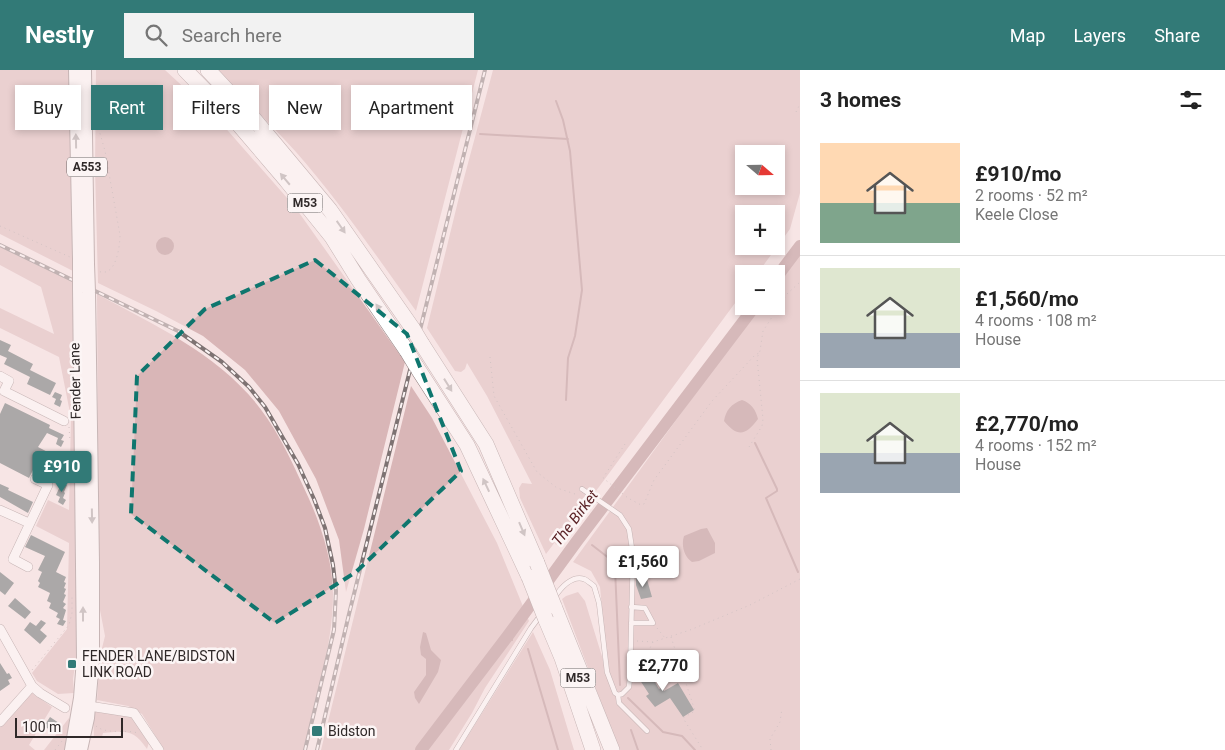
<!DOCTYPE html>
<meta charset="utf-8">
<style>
body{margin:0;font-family:Roboto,sans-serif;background:#f2f2f2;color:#222;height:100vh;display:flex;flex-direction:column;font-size:19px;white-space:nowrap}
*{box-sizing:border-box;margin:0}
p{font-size:16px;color:#767676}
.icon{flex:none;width:28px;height:28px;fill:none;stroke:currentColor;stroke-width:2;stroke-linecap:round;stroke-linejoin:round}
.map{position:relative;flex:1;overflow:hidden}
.drawer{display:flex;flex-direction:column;background:#fff;width:425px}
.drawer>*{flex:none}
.top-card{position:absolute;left:15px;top:15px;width:475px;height:45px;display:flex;gap:10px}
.needle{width:32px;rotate:110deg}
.controls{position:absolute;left:735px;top:75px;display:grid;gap:10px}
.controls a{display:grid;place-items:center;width:50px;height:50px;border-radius:0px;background:#fff;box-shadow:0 2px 8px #0003;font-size:25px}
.scale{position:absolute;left:15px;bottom:12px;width:108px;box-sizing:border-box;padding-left:5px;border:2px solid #2f2828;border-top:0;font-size:14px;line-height:18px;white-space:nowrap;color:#2f2828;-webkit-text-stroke:4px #fcf5f5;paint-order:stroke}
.price{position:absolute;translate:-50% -42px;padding:0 11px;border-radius:5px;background:#fff;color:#222;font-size:16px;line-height:32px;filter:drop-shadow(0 1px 2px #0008)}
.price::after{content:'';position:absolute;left:50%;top:30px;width:15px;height:11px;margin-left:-8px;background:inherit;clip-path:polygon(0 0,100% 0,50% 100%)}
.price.on{background:#327a77;color:#fff}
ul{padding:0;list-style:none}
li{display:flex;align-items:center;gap:15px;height:125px;padding:0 20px}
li+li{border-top:1px solid #e0e0e0}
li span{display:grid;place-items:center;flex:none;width:140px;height:100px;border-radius:0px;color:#555}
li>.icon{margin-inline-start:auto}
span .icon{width:60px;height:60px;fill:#fffc;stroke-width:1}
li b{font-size:21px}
h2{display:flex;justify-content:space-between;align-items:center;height:60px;padding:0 20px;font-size:21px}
.chip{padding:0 18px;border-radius:0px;background:#fff;box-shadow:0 2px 8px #0003;font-size:18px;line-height:45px}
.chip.on{background:#327a77;color:#fff}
header{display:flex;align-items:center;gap:30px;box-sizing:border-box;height:70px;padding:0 25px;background:#327a77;color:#fff}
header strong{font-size:24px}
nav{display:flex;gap:28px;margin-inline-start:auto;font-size:18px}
.search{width:350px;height:45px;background:#f2f2f2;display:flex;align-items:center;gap:12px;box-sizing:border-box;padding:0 18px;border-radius:0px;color:#767676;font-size:19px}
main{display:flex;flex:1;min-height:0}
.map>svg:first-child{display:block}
</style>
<header>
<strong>Nestly</strong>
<div class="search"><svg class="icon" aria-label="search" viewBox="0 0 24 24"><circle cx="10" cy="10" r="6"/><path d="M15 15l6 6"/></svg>Search here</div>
<nav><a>Map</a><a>Layers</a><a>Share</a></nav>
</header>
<main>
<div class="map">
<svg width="800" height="680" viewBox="0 0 800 680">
<rect width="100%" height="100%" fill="#f7e5e5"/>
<path fill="#d9b6b7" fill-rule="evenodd" d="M0,0H69L73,201L0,164Z
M96,0H165L215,46L295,137L405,292L364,459L346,522L339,470L316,409L279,341L245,300L203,266L156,241L98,213L95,98Z
M216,0H478L416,241C377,187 340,132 296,82C271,54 243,28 216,0Z
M493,0H800V123L790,159L757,204H744V221L556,475L555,472L546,484L520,428L519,418L522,413L532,414L487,326L467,293L465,299L461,302L455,301L427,258L460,123ZM744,84H776V116H744ZM744,144H776V176H744Z
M0,175L74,212L78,576L73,609L74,623L58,624L37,611L32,603L67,559L69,473L36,456L48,430L69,440L71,348L59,287L0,258V238L54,264L41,217L0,195Z
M800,181V680H619L562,529L566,526L578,522L585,531L608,606L600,517L591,501L573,492L759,236H776V213Z
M97,224C158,257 227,288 267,348C282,370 293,394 304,418C319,449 333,489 333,524C333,577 315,628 304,680H164L142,644L128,636L97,630L100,586L105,566L99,535Z
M411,316L432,348L497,473L529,551L485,618L472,643L449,680H321Z
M533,562L550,600L574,680H459Z
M31,622L52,637L29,675L35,680H0V656Z
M95,640C128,644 131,640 150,669L147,679C133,659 126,661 103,663L102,667L94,668L93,644Z
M69,648V659L67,680H44Z"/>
<path fill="#ad8485" d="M156 176a9 9 0 1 1 18 0a9 9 0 1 1-18 0Z
M742,330C751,333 756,340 758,349C746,365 738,368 724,351C726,340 731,334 742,330Z
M707,458L715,473V483L699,491L692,492C684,487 681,475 684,466L701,459Z
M423,562L426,563L431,580L441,590L438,602L419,634L415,628L414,622L426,605V589L421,585L420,577Z"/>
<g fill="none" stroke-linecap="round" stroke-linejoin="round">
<path stroke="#ad8485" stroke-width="2" d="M556,31L563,50L570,81L582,220L575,266L568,288L566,330
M480,64L568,69
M755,373L777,419V421L766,428L798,502
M577,471L581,472
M592,475L610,489L615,498L620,615
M507,567L512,570
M528,579L558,680
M628,628L663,662L682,666L695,680
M631,660L638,680"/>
<path stroke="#ad8485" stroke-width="12" d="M776,208L800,176
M421,680L507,567L577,471L755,236"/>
</g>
<path fill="#4e5e5d" d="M0,270L11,275L8,281L33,294L30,300L56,313L50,325L27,314L30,307L4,294L7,288L0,285Z
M55,322L62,325L60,330L62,331L60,337L54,334L56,329L52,327Z
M5,333L50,355L49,358L64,365L61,370L64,371L61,377L56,374L58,368L47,363L38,377L65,391L59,403L37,392L29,408L0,393V344Z
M62,412L67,415L64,422L65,423L63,428L66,430L63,435L58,432L60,427L56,425Z
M0,414L9,418L8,420L33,432L28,443L0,427Z
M31,465L65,482L56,502L66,507L64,512L66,513L64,518L66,519L64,524L66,525L63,532L66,534L63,538L66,540L63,550L66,551L63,556L57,554L60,549L56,547L58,543L49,538L51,533L47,531L50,523L38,517L40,513L38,511L42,502L38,500L45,486L25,477Z
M0,502L14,513L5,525L0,521Z
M646,506L652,527L641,529L636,515V508Z
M15,528L31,542L25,549L8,536Z
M41,550L46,553L40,560L47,566L40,574L24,560L30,552L36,556Z
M0,593L7,604L9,603L12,608L8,610L10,614L0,621Z
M644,593L659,619L662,617L664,621L678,613L694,640L683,647L670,628L655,637L646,626L649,624L634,601V599Z
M50,647L59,653L53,662L44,656Z"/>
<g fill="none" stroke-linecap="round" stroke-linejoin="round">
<g stroke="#8c7b7b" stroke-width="5.5">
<path id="service" d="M554,528C560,519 571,505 584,509C587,510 591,514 594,516L599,533L607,602L615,623L618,625L622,624L629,617L630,607L633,485L629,459L620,445L582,419
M631,553H653L645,538L631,537
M618,625L619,633L647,661
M456,680L531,558L540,546"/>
</g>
<g stroke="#8c7b7b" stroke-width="10">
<path id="minor" d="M0,306L9,311L4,321L64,351
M0,440L29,453
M28,497L13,489L48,415L35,409
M0,559L32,616L40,623L65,638
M89,636L134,643L159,680
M0,652L32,616"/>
</g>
<g stroke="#8c7b7b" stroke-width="14">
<path id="primary" d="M75,0L79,189
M85,0L88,194
M71,680L80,628L83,589L79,218
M81,680L88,648L93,590V493L89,222"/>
</g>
<g stroke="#8c7b7b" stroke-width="16">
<path id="motorway" d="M185,0L240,56L286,110L332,167L358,209L407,281
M208,0L254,49L330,140L413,259
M422,274L486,374L537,493
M416,296L467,375L529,507
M554,536L612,680
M546,550L562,588L593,680"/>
</g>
<path stroke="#a79999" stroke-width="1" stroke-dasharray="1 4" stroke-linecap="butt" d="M796,42L800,34
M96,49L105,81L120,165C120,176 116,209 98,201
M0,156L70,187
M490,287L494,326L537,402L557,418L578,425
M69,357L70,371
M625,374L603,408L628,428L641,435L644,434L654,410L712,331L755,285L759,283
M749,377L762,356L763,349L757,288L760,281L763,261L787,224L800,212
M657,558L665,568
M671,567L695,641L683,648L703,680
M637,571L653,572L690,560L750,535L800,509
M636,591L648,582L653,572
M32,600L69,555L72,543V527
M96,656C107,665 125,659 138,663
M55,680L62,671
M771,680L770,669L780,652L782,638"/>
<use href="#service" stroke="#fff" stroke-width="4.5"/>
<use href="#minor" stroke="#fff" stroke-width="9"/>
<use href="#primary" stroke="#fff" stroke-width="12"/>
<use href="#motorway" stroke="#fff" stroke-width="15"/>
<g stroke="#7e7373" stroke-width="4">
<path id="rail" d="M0,175L178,261L222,292L249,317L265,337L298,394L314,429L325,458L333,495L336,521L334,560L305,680
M317,680L349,544L485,0"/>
</g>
<use href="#rail" stroke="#fcf5f5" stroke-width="2" stroke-dasharray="5.5" stroke-linecap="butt"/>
<g stroke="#8c7b7b" stroke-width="14" stroke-linecap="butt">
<path id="primary-bridge" d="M79,189V218
M88,194L89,222"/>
</g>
<g stroke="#8c7b7b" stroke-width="16" stroke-linecap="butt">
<path id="motorway-bridge" d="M413,259L422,274
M407,281L416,296
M537,493L554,536
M529,507L546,550"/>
</g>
<use href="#primary-bridge" stroke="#fff" stroke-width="12"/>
<use href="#motorway-bridge" stroke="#fff" stroke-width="15"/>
</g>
<defs><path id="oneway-solid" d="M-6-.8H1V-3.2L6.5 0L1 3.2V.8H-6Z" transform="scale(1.25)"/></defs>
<g fill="#a19e9e">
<use href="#oneway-solid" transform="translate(76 71) rotate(-91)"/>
<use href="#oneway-solid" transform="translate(285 109) rotate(-130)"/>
<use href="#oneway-solid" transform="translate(341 157) rotate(55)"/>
<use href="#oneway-solid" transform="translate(380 240) rotate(-124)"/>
<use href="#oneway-solid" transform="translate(448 315) rotate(58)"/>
<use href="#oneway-solid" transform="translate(486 415) rotate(-115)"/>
<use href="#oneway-solid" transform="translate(92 446) rotate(89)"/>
<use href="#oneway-solid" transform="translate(522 459) rotate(67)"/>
<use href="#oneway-solid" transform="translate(83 544) rotate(-90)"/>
</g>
<path d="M0 0H800V680H0ZM315,190L407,264L461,401L356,502L275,553L131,444L137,306L205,239Z" fill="#f7e5e5" fill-opacity=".55" fill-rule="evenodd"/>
<path fill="none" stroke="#0f766e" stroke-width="4" stroke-dasharray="10 6" stroke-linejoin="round" d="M315,190L407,264L461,401L356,502L275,553L131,444L137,306L205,239Z"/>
<g fill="#327a77" stroke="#fcf5f5" stroke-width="2">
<rect x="67" y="589" width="10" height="10" rx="2.5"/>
<rect x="311" y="655" width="12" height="12" rx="2.5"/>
</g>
<g text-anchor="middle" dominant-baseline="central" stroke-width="5" stroke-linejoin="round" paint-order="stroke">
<g fill="#fcf5f5" stroke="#6c6666" stroke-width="1">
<rect x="67" y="87.5" width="40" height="19" rx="4"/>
<rect x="287.5" y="123.5" width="35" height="19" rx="4"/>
<rect x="560.5" y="598.5" width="35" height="19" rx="4"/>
</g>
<g font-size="12" font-weight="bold" fill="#2f2828">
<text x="87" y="97">A553</text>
<text x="305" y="133">M53</text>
<text x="578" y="608">M53</text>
</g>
<g font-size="14" fill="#2f2828" stroke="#fcf5f5">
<text transform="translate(75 311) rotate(-91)">Fender Lane</text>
</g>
<g font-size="14" fill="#2f2828" stroke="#fcf5f5" text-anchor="start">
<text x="82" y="586">FENDER LANE/BIDSTON<tspan x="82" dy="16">LINK ROAD</tspan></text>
<text x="328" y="661">Bidston</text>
</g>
<g font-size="15" font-style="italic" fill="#5b2428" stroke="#fcf5f5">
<text transform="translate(575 448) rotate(-53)">The Birket</text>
</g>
</g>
</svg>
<div class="controls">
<a><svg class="needle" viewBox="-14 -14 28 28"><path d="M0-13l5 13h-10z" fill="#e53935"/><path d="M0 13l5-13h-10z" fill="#767676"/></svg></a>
<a>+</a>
<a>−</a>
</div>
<div class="scale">100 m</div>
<b class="price on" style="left:62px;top:423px">£910</b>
<b class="price" style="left:643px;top:518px">£1,560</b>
<b class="price" style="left:663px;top:622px">£2,770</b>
<div class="top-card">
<a class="chip">Buy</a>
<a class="chip on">Rent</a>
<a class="chip">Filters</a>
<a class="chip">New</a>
<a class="chip">Apartment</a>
</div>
</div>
<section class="drawer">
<h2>3 homes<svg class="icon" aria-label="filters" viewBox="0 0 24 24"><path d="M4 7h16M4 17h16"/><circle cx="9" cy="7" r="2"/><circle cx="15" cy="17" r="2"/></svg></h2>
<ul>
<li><span style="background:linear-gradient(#ffd9b3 60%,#7fa58c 0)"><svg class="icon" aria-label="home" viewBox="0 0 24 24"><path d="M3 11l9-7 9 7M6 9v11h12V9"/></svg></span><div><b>£910/mo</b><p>2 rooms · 52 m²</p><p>Keele Close</p></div></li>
<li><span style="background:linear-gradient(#dfe7d0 65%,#9aa5b1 0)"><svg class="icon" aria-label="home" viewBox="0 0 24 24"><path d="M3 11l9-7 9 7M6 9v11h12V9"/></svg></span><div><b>£1,560/mo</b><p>4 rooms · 108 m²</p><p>House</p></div></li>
<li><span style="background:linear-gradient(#dfe7d0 60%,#9aa5b1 0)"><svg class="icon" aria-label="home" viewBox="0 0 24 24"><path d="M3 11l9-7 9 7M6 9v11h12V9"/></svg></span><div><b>£2,770/mo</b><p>4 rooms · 152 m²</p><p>House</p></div></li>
</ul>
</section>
</main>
